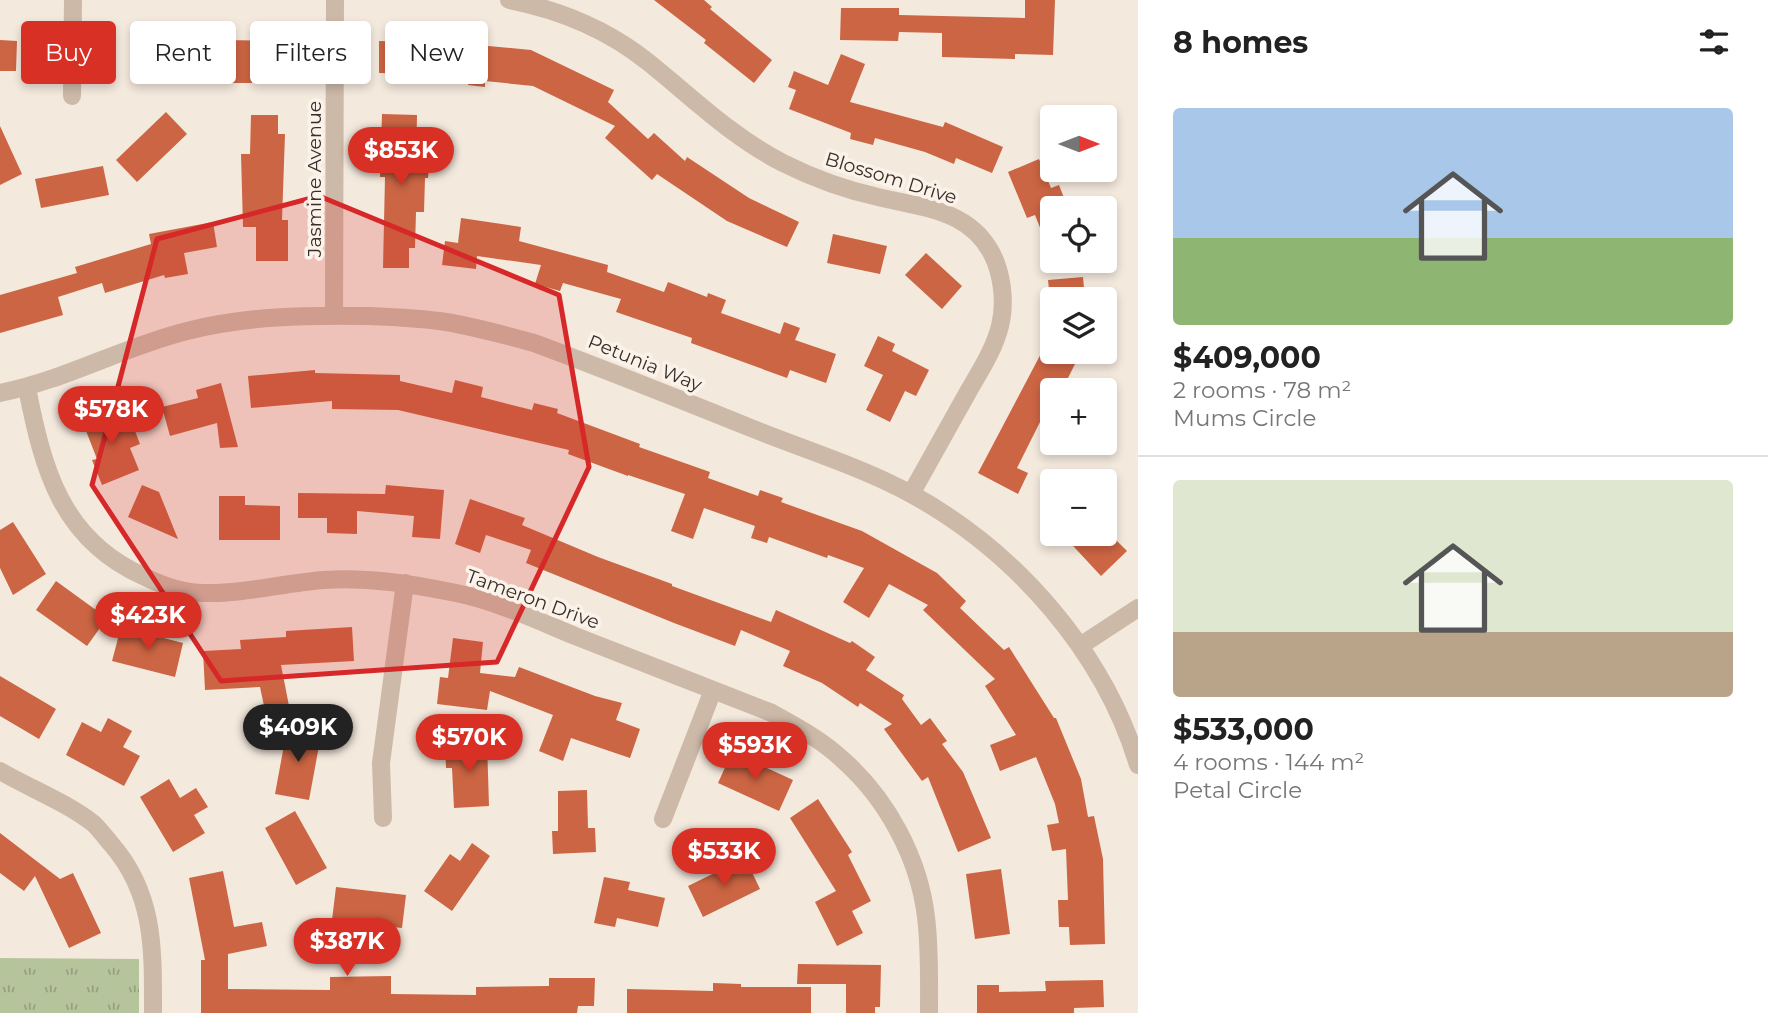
<!DOCTYPE html>
<meta charset="utf-8">
<style>
body{margin:0;font-family:Montserrat,sans-serif;background:#f2f2f2;color:#222;height:100vh;display:flex;flex-direction:column;font-size:26px;white-space:nowrap}
*{box-sizing:border-box;margin:0}
p{font-size:23px;color:#767676}
.icon{flex:none;width:38px;height:38px;fill:none;stroke:currentColor;stroke-width:2;stroke-linecap:round;stroke-linejoin:round}
.map{position:relative;flex:1;overflow:hidden}
.side{display:flex;flex-direction:column;background:#fff;width:630px}
.side>*{flex:none}
.guide{position:absolute;left:21px;top:21px;width:665px;height:63px;display:flex;gap:14px}
.needle{width:46px;rotate:90deg}
.tools{position:absolute;left:1040px;top:105px;display:grid;gap:14px}
.tools a{display:grid;place-items:center;width:77px;height:77px;border-radius:7px;background:#fff;box-shadow:0 4px 10px #0003;font-size:35px}
.price{position:absolute;translate:-50% -60px;padding:0 16px;border-radius:24px;background:#d93025;color:#fff;font-size:23px;line-height:46px;filter:drop-shadow(0 2px 4px #0008)}
.price::after{content:'';position:absolute;left:50%;top:42px;width:21px;height:16px;margin-left:-10px;background:inherit;clip-path:polygon(0 0,100% 0,50% 100%)}
.price.current{background:#222;color:#fff}
ul{padding:0;list-style:none}
li{display:grid;align-content:center;gap:14px;height:371px;padding:0 35px}
li+li{border-top:2px solid #e0e0e0}
li span{display:grid;place-items:center;height:217px;border-radius:7px;color:#555}
li>.icon{margin-inline-start:auto}
span .icon{width:126px;height:126px;fill:#fffc;stroke-width:1}
li b{font-size:30px}
h2{display:flex;justify-content:space-between;align-items:center;height:84px;padding:0 35px;font-size:30px}
.chip{padding:0 24px;border-radius:7px;background:#fff;box-shadow:0 4px 10px #0003;font-size:24px;line-height:63px}
.chip.current{background:#d93025;color:#fff}
main{display:flex;flex:1;min-height:0}
.map>svg:first-child{display:block}
</style>
<main>
<div class="map">
<svg width="1138" height="1013" viewBox="0 0 1138 1013">
<defs>
<pattern id="grass-tufts" width="24" height="20" patternUnits="userSpaceOnUse" patternTransform="scale(1.75)"><rect width="24" height="20" fill="#b6c49c"/><path d="M3 7l-1-3M5 7V3M7 7l1-3M15 17l-1-3M17 17v-4M19 17l1-3" fill="none" stroke="#95a07f"/></pattern>
</defs>
<rect width="100%" height="100%" fill="#f4e9dd"/>
<path fill="url(#grass-tufts)" d="M0,958L139,959V1013H0Z"/>
<path fill="#cc6543" d="M654,0H704L712,7L710,9L772,60L754,83L704,43L706,40Z
M1025,0H1055L1053,55L1015,54V59L942,57V33L899,32L898,41L840,40L841,8H899V15L1025,18Z
M0,40L17,41L16,71H0Z
M143,40H186V48H219L220,40L286,41V72L252,71V83H231V78L143,77Z
M379,41L456,43L531,50L614,90L608,102L648,139L654,133L685,161L687,157L749,198L799,222L787,247L727,221L657,174L652,180L605,138L615,126L533,86L485,81V87L468,85L469,75L379,73Z
M841,54L865,64L850,102L943,127L945,122L1003,147L992,173L956,158L954,164L925,152L875,138L873,145L850,139L851,133L789,109L796,90L788,87L794,71L828,85Z
M166,112L187,134L137,182L116,160Z
M382,114L417,115L416,162H429L428,178H425L424,212H416L415,248H409V268H383L385,177H380Z
M251,115H278V134H285L282,220H288V261H256V227H243L241,154H250Z
M0,126L22,174L0,185Z
M1039,159L1051,188L1059,185L1068,208H1052L1051,255L1035,215L1027,218L1008,172Z
M103,166L109,195L41,208L35,179Z
M461,218L521,227L519,241L608,265L607,272L664,292L668,282L707,297L708,293L726,300L721,313L780,334L784,322L800,328L795,340L836,354L826,383L790,370L787,378L691,343L692,338L616,312L621,299L563,283L560,291L535,284L541,265L477,256L476,269L442,265L445,241L458,243Z
M213,222L217,247L184,253L188,274L165,278L164,275L105,293L102,283L58,297L63,315L0,333V295L77,273L75,267L151,244L149,234Z
M833,234L887,246L880,274L827,263Z
M926,253L962,286L942,309L905,275Z
M1083,277L1085,299H1050L1048,280Z
M878,336L895,344L892,351L929,370L916,396L905,391L890,422L866,410L883,375L864,366Z
M1045,346L1052,352L1076,362L1062,390H1052V418L1044,414L1017,468L1028,473L1018,494L978,473Z
M315,370V373L400,375V381L452,393L455,380L483,387L481,397L532,410L534,403L558,409L557,413L640,444L639,447L710,472L708,478L758,496L760,490L783,498L781,502L862,531L937,573L966,601L960,608L1004,650L1009,647L1054,718H1056L1081,779L1088,817L1094,816L1103,859L1105,944L1070,945L1069,927H1059L1058,900H1068L1066,849L1052,851L1047,825L1059,823L1055,804L1036,757L1000,771L990,745L1016,735L985,686L995,679L923,610L928,605L889,584L869,618L843,602L864,568L828,555L827,558L769,537L767,543L751,538L755,526L704,508L693,539L671,531L685,494L628,475V476L568,454L569,450L398,410L332,409V401L251,408L248,376Z
M221,383L238,447L220,448L217,423L170,436L162,407L198,398L196,390Z
M110,407L118,429L132,423L140,444L130,448L139,470L102,485L92,460L97,459L81,418Z
M142,485L159,492L178,539L128,517Z
M386,485L444,490L440,539L412,537L414,516L357,511V534L327,533V518H298V493L385,494Z
M219,496H245V505L280,506V540H219Z
M470,499L525,518L522,525L598,557L672,584V586L771,622L776,610L850,643L852,641L875,657L866,670L904,695L902,699L921,725L930,718L947,741L942,744L963,772L991,838L958,852L928,777L922,781L884,729L892,724L860,703L858,707L822,683L783,666L790,651L741,630L735,646L674,623L526,563L531,550L486,535L480,553L455,544Z
M13,522L46,574L13,595L0,568V530Z
M1062,534H1110L1127,551L1101,576Z
M56,581L107,618L87,646L36,610Z
M121,627L183,643L175,677L112,661Z
M352,627L354,661L281,665L291,716L267,720L260,687L205,690L203,651L241,649L240,640L286,637V631Z
M453,638L483,642L480,673L515,677L519,667L595,696L622,703L616,720L640,729L630,758L571,738L563,761L539,751L553,715L490,691L487,710L437,704L440,677L448,678Z
M0,676L56,709L39,739L0,716Z
M108,718L132,731L123,747L140,756L124,786L66,755L82,722L101,732Z
M287,729L321,735L309,800L275,794Z
M487,742L489,806L454,808L452,768H446L445,744Z
M732,752L793,780L779,811L718,783Z
M169,779L180,798L196,788L208,807L194,815L205,833L173,852L140,797Z
M587,790L588,828H595L596,852L553,854L552,831H558V791Z
M818,799L852,852L848,855L871,901L852,911L863,933L837,946L815,902L836,891L790,818Z
M295,811L327,868L296,885L265,828Z
M0,833L60,879L73,873L101,933L69,948L35,876L24,891L0,873Z
M472,843L490,856L452,911L424,891L450,854L460,861Z
M745,858L760,889L703,917L688,886Z
M1001,869L1010,934L975,939L966,874Z
M223,871L234,927L262,922L267,946L228,954V989L330,990V977L391,976V994L476,995V987L549,986V978H595L594,1006H578L577,1013H201V960H205L189,878Z
M604,877L630,882L628,890L665,898L658,927L617,918L615,927L594,923Z
M336,887L406,895L402,928L332,920Z
M798,964L881,965L880,1007H875V1013H846V984H797Z
M1103,980L1104,1007L1074,1008V1013H977V985H999V992L1046,991L1045,981Z
M713,983L741,984V987H811V1013H627V989L713,991Z"/>
<g fill="none" stroke-linecap="round" stroke-linejoin="round">
<path stroke="#cdb9a8" stroke-width="18" d="M509,0C560,10 608,30 648,62C693,98 732,137 783,163C813,178 846,190 878,197C924,208 976,210 996,263C1003,282 1005,306 1000,326C994,350 980,371 968,392C949,426 930,460 911,494
M72,96L73,0
M334,316L335,0
M27,388C43,469 61,539 143,576C161,585 184,593 204,593C244,594 284,583 324,580C369,577 412,584 456,593C496,601 536,620 575,636C641,662 706,687 772,713C797,727 822,740 843,760C887,799 919,858 926,917C930,949 929,981 929,1013
M0,393C65,380 123,347 187,331C245,316 307,315 367,316C393,317 420,318 446,322C476,327 505,335 534,343C607,370 679,399 751,428C805,450 862,467 913,495C1016,552 1104,652 1138,765
M1080,646L1138,608
M0,771C31,789 66,802 94,824C100,830 106,838 112,845C155,895 153,950 153,1013
M383,818L381,763L405,583
M663,819L713,690"/>
</g>
<path fill="#d62828" fill-opacity="0.2" stroke="#d62828" stroke-width="5" stroke-linejoin="round" d="M319,196L559,295L589,467L497,662L221,681L92,485L157,239Z"/>
<g text-anchor="middle" dominant-baseline="central" stroke-width="7" stroke-linejoin="round" paint-order="stroke">
<g font-size="19" fill="#392e29" stroke="#fbf3ea">
<text transform="translate(891 178) rotate(17)">Blossom Drive</text>
<text transform="translate(314 179) rotate(-90)">Jasmine Avenue</text>
<text transform="translate(645 363) rotate(22)">Petunia Way</text>
<text transform="translate(533 599) rotate(20)">Tameron Drive</text>
</g>
</g>
</svg>
<div class="tools">
<a><svg class="needle" viewBox="-14 -14 28 28"><path d="M0-13l5 13h-10z" fill="#e53935"/><path d="M0 13l5-13h-10z" fill="#767676"/></svg></a>
<a><svg class="icon" aria-label="locate" viewBox="0 0 24 24"><circle cx="12" cy="12" r="6"/><path d="M12 2v4M12 18v4M2 12h4M18 12h4"/></svg></a>
<a><svg class="icon" aria-label="layers" viewBox="0 0 24 24"><path d="M12 4l9 5-9 5-9-5zM3 14l9 5 9-5"/></svg></a>
<a>+</a>
<a>−</a>
</div>
<b class="price" style="left:401px;top:187px">$853K</b>
<b class="price" style="left:111px;top:446px">$578K</b>
<b class="price" style="left:148px;top:652px">$423K</b>
<b class="price current" style="left:298px;top:764px">$409K</b>
<b class="price" style="left:469px;top:774px">$570K</b>
<b class="price" style="left:755px;top:782px">$593K</b>
<b class="price" style="left:724px;top:888px">$533K</b>
<b class="price" style="left:347px;top:978px">$387K</b>
<div class="guide">
<a class="chip current">Buy</a>
<a class="chip">Rent</a>
<a class="chip">Filters</a>
<a class="chip">New</a>
</div>
</div>
<section class="side">
<h2>8 homes<svg class="icon" aria-label="filters" viewBox="0 0 24 24"><path d="M4 7h16M4 17h16"/><circle cx="9" cy="7" r="2"/><circle cx="15" cy="17" r="2"/></svg></h2>
<ul>
<li><span style="background:linear-gradient(#a9c7e8 60%,#8fb573 0)"><svg class="icon" aria-label="home" viewBox="0 0 24 24"><path d="M3 11l9-7 9 7M6 9v11h12V9"/></svg></span><div><b>$409,000</b><p>2 rooms · 78 m²</p><p>Mums Circle</p></div></li>
<li><span style="background:linear-gradient(#dfe7d0 70%,#b9a48a 0)"><svg class="icon" aria-label="home" viewBox="0 0 24 24"><path d="M3 11l9-7 9 7M6 9v11h12V9"/></svg></span><div><b>$533,000</b><p>4 rooms · 144 m²</p><p>Petal Circle</p></div></li>
</ul>
</section>
</main>
